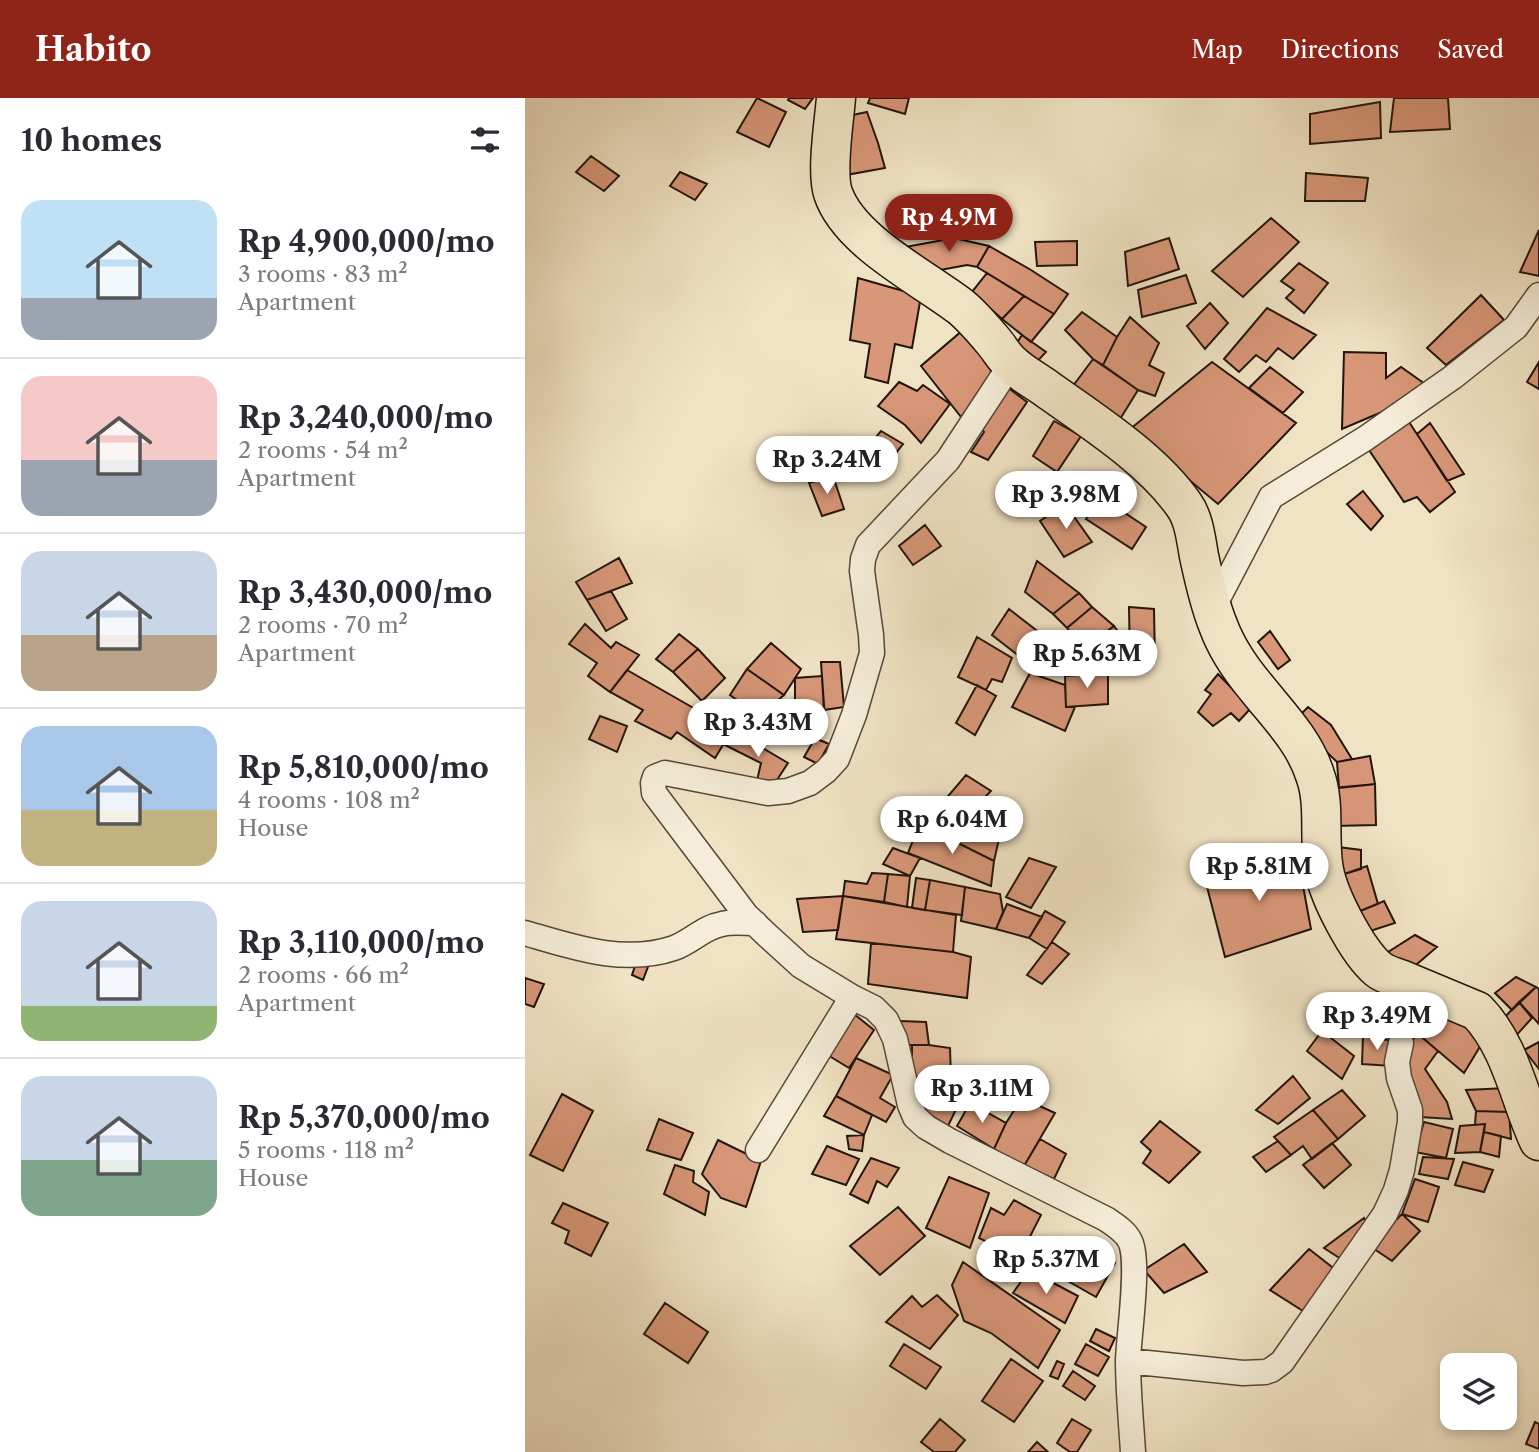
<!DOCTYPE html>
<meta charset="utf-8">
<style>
body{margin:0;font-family:"Libre Caslon Text",serif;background:#f7f7f7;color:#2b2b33;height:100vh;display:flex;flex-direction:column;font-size:26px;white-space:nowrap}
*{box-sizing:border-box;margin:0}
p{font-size:23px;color:#7c7c81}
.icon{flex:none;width:38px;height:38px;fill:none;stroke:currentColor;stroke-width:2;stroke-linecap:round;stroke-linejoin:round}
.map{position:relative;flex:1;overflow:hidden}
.side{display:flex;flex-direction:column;background:#fff;width:525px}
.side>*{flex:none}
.fabs{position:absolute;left:915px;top:1255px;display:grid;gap:14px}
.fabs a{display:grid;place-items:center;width:77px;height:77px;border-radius:14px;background:#fff;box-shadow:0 4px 10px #0003;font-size:35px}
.price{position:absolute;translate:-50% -60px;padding:0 16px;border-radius:24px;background:#fff;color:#222;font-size:23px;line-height:46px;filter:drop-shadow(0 2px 4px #0008)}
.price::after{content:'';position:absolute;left:50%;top:42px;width:21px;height:16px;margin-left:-10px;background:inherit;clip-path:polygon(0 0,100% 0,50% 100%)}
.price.on{background:#8f2418;color:#fff}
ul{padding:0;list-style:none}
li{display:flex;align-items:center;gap:21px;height:175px;padding:0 21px}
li+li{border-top:2px solid #e1e1e2}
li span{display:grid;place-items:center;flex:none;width:196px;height:140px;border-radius:21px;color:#555}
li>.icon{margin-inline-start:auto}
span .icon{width:84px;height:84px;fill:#fffc;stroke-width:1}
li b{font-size:30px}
h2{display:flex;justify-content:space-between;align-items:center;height:84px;padding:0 21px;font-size:30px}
header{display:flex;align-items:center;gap:42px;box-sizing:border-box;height:98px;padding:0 35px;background:#8f2418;color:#fff}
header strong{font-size:33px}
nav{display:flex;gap:38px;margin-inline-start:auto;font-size:24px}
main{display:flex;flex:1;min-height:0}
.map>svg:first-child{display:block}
</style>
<header>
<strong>Habito</strong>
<nav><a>Map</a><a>Directions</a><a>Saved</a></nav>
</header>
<main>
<section class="side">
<h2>10 homes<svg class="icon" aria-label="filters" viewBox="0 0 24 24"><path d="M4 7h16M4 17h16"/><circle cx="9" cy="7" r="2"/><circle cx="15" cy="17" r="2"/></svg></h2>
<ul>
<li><span style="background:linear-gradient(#bfe0f5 70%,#9aa5b1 0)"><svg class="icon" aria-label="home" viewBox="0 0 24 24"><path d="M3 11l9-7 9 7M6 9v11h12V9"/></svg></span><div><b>Rp 4,900,000/mo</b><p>3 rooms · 83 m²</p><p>Apartment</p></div></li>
<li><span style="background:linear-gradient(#f6c9c9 60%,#9aa5b1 0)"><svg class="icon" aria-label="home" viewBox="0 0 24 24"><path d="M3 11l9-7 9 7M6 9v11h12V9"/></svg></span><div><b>Rp 3,240,000/mo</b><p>2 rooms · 54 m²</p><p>Apartment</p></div></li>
<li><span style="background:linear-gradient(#c9d6e8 60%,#b9a48a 0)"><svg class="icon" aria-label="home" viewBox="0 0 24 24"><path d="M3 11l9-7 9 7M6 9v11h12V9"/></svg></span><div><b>Rp 3,430,000/mo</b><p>2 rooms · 70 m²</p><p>Apartment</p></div></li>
<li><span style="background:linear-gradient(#a9c7e8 60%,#c2b280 0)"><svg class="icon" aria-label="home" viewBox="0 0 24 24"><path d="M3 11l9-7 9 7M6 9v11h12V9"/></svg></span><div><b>Rp 5,810,000/mo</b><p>4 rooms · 108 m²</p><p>House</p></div></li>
<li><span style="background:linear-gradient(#c9d6e8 75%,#8fb573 0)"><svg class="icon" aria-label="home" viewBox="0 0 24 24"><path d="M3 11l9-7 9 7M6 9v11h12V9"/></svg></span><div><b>Rp 3,110,000/mo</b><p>2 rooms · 66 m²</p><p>Apartment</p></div></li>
<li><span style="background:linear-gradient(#c9d6e8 60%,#7fa58c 0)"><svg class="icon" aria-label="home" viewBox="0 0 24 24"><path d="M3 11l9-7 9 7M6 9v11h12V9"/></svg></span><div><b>Rp 5,370,000/mo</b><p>5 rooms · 118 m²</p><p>House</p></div></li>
</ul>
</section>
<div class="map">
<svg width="1014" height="1354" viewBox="0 0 1014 1354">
<rect width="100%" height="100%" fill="#f0e3c4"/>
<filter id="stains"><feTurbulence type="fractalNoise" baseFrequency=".00286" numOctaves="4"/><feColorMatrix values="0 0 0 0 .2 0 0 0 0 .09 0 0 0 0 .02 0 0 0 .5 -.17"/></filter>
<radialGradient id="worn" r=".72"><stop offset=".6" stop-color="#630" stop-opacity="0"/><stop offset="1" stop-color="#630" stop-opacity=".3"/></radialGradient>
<path fill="#d89778" stroke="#23140a" stroke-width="2" d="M232,0L261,14L244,49L212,34Z
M264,0H288L280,11L263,2Z
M345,0H384L380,16L343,5Z
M869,0H923L925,31L865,34Z
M855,4L856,40L785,46V16Z
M342,14L353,45L360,70L321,77L317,52L326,47L318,19Z
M66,58L94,78L79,93L51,74Z
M155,74L182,86L170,102L145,88Z
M781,75L843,80L840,103H780Z
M746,120L774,144L718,199L687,173Z
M1014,132V178L995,174Z
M429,140L464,148L452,169L442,167L410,173L380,149Z
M644,140L654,171L603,188L600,154Z
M552,143V167L512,168L510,144Z
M464,148L506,172L543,196L529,216L452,169Z
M774,165L803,185L779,215L761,200L769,192L756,183Z
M462,175L499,198L477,221L447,194Z
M661,177L671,205L617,219L613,192Z
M333,180L396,198L387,250L370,246L363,285L340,279L345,246L325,242Z
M956,197L979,222L921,267L902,250Z
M499,198L529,216L506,244L477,221Z
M685,205L703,225L680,251L662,228Z
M742,210L791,237L768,261L753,250L741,264L731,257L714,274L699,261Z
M557,214L592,239L578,267L568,261L540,232Z
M605,219L634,245L624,267L639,275L630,298L613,292L578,267L592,239Z
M438,232L474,276L436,319L396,268Z
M497,237L521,254L509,267L488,251Z
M819,254L861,255V280L876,269L900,286L864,311L817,331Z
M568,261L613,292L592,326L545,292Z
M687,264L771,325L693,406L604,332Z
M1014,264V291L1002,284Z
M745,269L778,294L758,315L724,290Z
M374,284L392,293L398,287L425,306L396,345L380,327L353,308Z
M481,288L502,304L463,362L446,354L459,334L454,327Z
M529,323L556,338L532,374L508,358Z
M884,324L930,394L905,414L892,399L879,404L844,352Z
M905,325L939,376L922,383L892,336Z
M356,333L378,346L356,374L335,358Z
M308,378L319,411L297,418L284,385Z
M838,393L858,418L846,432L822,406Z
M576,399L621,429L607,451L561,421Z
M540,406L567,444L539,459L515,423Z
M400,427L416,448L388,467L374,448Z
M94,460L107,485L62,502L51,484Z
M512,463L554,495L528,516L500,494Z
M86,493L102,521L81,533L62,502Z
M554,495L567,509L542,530L528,516Z
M567,509L589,528L559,551L542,530Z
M604,509L629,511L630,563L605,564Z
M484,511L524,542L503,565L467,537Z
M60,526L86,550L91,544L114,557L85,594L63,578L72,565L44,546Z
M589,528L602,546L575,567L559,551Z
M745,533L765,562L753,571L733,544Z
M154,536L173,551L148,574L131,561Z
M452,539L487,560L477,584L467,581L461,592L433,579Z
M246,545L276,571L259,597L222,571Z
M173,551L200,580L177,603L148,574Z
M296,564H315L319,609L299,612Z
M222,571L259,597L234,618L205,597Z
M102,572L207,632L190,660L152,634L146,641L110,623L118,612L85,594Z
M505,575L540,587L541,609H550L540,633L487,609Z
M583,575V606L541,609L540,578Z
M693,576L726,610L714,623L706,615L688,628L673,614L686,596L680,592Z
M297,578L300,622L270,621V580Z
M452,587L471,598L450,637L431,625Z
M783,609L806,627L827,661L812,664L787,640L771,621Z
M75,618L102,628L92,654L64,641Z
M207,632L263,665L248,688L231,687L236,665L198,646Z
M290,640L304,646L293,666L279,659Z
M845,658L850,686L814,690L812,664Z
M441,677L466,693L441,719L418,704Z
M850,686L851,727L809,728V690Z
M405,706L441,719L431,744L393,730Z
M441,719L474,741L469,763L431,744Z
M393,730L431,744L469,763L466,788L383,755Z
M813,749L836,752V771L813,778Z
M368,750L395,760L385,778L358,766Z
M771,750L786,831L700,859L680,781Z
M504,760L531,769L506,810L481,799Z
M842,768L853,806L828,816L813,778Z
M347,775L363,776L359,804L318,798L320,783L342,786Z
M363,776L385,778L382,809L359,804Z
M391,780L405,782L400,812L387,810Z
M405,782L440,789L437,817L400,812Z
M440,789L475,796L478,814L471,831L436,823Z
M318,798L313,832L278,834L272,801Z
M318,798L431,817L428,854L311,841Z
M859,803L870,825L842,834L828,816Z
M482,806L517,819L504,840L471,831Z
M520,813L540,824L522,851L504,840Z
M890,837L912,849L885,872L860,856Z
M527,844L544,856L517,886L502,877Z
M346,845L428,854L446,859L442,900L343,886Z
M112,862L124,866L118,882L107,877Z
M991,879L1011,889L987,912L970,895Z
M0,880L19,886L9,909L0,906Z
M867,887L916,911L898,929L853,901Z
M1011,889L1014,891V926L994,904Z
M827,901L876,915L869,943L821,936Z
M994,904L1007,920L988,941L979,920Z
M916,911L959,942L939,975L892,935Z
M329,916L349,932L324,970L301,956Z
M375,923L401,924L404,947H379Z
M797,933L829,958L817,981L782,953Z
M892,935L913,953L900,971L922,1004L927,1021L895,1019L878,958Z
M838,938L869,943L867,968L837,966Z
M1014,944V971L999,952Z
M387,947H404L425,950L426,981L387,978Z
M331,960L368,977L355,1000L370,1009L361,1024L311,998Z
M768,978L785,1000L753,1026L731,1012Z
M408,980L438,997L423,1028L393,1009Z
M982,990L984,1014L951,1013L941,992Z
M817,992L840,1018L813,1041L788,1012Z
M37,996L68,1013L38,1073L5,1057Z
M311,998L347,1017L339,1037L299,1018Z
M497,1000L530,1015L499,1068L469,1051L481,1025Z
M445,1005L481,1025L469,1051L432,1028Z
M788,1012L813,1041L787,1061L778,1048L766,1057L749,1039Z
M951,1013L984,1014L986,1041L959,1034L960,1026L950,1027Z
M134,1021L168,1035L156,1062L122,1052Z
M635,1023L675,1054L644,1085L618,1065L626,1053L616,1044Z
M899,1024L928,1031L921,1060L890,1054Z
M960,1026L955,1054L930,1055L935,1028Z
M959,1034L976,1038L974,1059L955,1054Z
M339,1037L337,1053L324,1051L322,1038Z
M515,1041L541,1056L529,1081L499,1068Z
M193,1042L236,1063L221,1109L196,1100L177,1076Z
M753,1043L766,1057L741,1074L728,1059Z
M807,1045L826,1067L799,1090L778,1067Z
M302,1048L334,1061L321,1087L287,1076Z
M898,1059L929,1061L923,1081L894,1076Z
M346,1060L374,1070L362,1089L352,1083L343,1105L325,1096Z
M938,1064L968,1072L959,1094L930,1087Z
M150,1067L169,1073L168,1084L184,1094L180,1117L139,1096Z
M424,1079L464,1095L445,1150L401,1130Z
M890,1081L914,1089L903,1124L877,1116Z
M489,1102L516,1117L494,1160L454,1140L466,1110L479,1117Z
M38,1105L83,1125L66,1158L40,1145L44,1133L27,1125Z
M373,1109L400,1138L355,1177L325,1148Z
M877,1116L895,1133L867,1163L845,1148Z
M839,1120L844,1128L819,1163L799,1150Z
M516,1142L540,1157L528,1177L501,1165Z
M556,1142L590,1165L571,1199L534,1178Z
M659,1146L682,1174L639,1195L619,1172Z
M784,1151L812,1173L778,1213L745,1192Z
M438,1164L535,1232L513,1270L466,1235L439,1223L427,1187Z
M504,1172L553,1198L540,1225L488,1195Z
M412,1197L433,1217L405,1251L361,1224L387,1198L397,1209Z
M140,1205L183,1234L163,1265L119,1236Z
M571,1231L590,1240L584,1253L565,1243Z
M379,1246L416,1269L401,1291L365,1268Z
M561,1246L584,1259L573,1278L550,1266Z
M486,1261L518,1283L489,1324L457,1303Z
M532,1263L539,1266L533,1281L525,1278Z
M548,1273L570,1288L560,1302L538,1288Z
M415,1321L440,1342L430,1354H409L396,1344Z
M547,1321L566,1332L552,1354H545L532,1345Z
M1010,1324L1014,1326V1351L1001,1346Z
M512,1344L523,1354H503Z"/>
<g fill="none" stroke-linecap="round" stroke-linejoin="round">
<g stroke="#564838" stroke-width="27">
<path id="street" d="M486,266L423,362L343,447L338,461L337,473L346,537L347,555L329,617L312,661L301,673L285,685L263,693L243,695L140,675L130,679L128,685L129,695L221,817L243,838L276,868L327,899L349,910L361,922L370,941L385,1007L390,1019L401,1029L425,1043L581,1121C590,1127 600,1133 605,1143C615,1163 604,1235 603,1262C603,1292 606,1323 608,1354
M688,510L746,399L841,340L928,279L991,229L1014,197
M0,835C48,849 99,867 149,850C166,844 179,829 197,826C207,823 219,825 230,825
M233,1052L327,899
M603,1263L718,1275L740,1274L746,1272L757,1264L860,1116L871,1092L877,1072L885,1024V1012L874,980L872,964L876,945"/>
</g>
<g stroke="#23140a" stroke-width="41">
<path id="primary" d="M311,0C309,24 301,74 308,95C324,143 397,179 436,209C448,219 459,232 469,244C475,251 480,261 488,267C498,276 511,283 522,291C567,323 627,361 659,407C669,421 671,441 674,458C679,481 684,505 693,527C701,549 715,570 730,588C752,616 779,642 790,677C801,707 793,741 799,772C804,799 832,853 853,871C860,877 871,879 880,883C904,893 928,903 952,913C986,948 994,1000 1014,1043"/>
</g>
<use href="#street" stroke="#f5edd9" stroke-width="24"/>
<use href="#primary" stroke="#f0e3c4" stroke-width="38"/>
</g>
<rect width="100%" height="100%" filter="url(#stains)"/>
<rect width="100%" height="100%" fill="url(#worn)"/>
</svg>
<div class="fabs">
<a><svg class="icon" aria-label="layers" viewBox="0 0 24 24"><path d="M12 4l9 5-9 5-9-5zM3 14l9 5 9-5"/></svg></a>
</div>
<b class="price on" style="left:424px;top:156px">Rp 4.9M</b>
<b class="price" style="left:302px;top:398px">Rp 3.24M</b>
<b class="price" style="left:541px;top:433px">Rp 3.98M</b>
<b class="price" style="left:562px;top:592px">Rp 5.63M</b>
<b class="price" style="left:233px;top:661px">Rp 3.43M</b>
<b class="price" style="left:427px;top:758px">Rp 6.04M</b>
<b class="price" style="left:734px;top:805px">Rp 5.81M</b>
<b class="price" style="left:852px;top:954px">Rp 3.49M</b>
<b class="price" style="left:457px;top:1027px">Rp 3.11M</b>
<b class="price" style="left:521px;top:1198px">Rp 5.37M</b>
</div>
</main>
